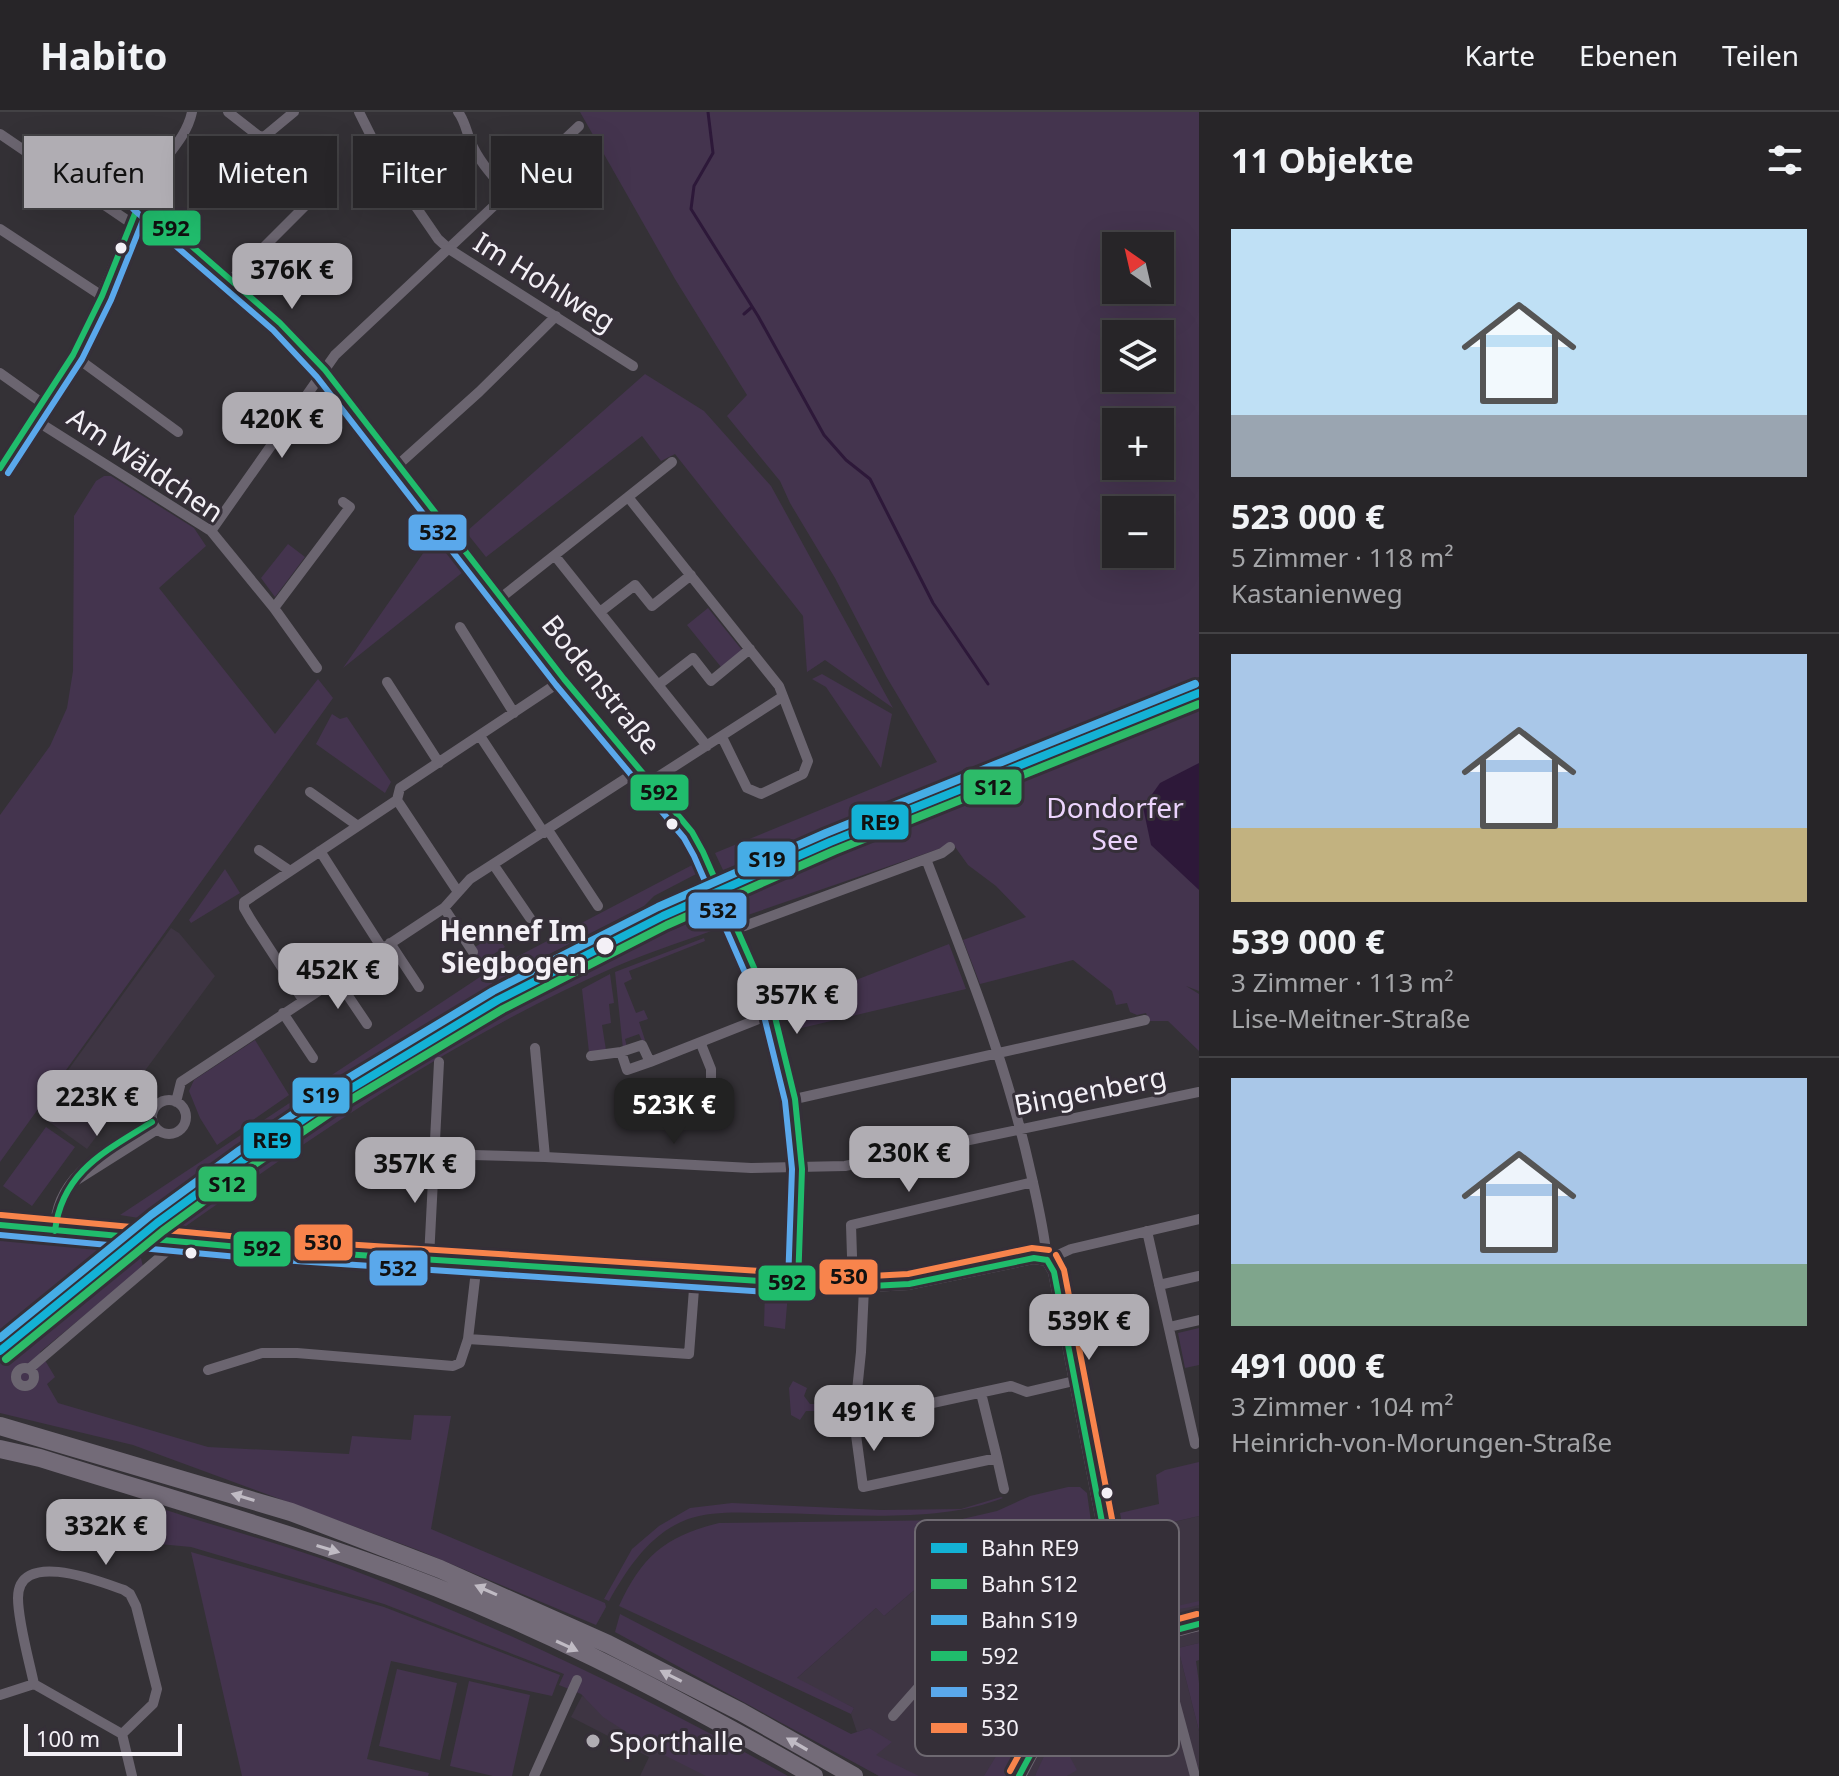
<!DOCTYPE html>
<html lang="de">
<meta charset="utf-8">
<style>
body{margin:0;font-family:"Noto Sans",sans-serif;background:#333134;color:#f1f3f6;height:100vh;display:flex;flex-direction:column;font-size:30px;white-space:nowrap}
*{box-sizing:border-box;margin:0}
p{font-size:26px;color:#a4a5a8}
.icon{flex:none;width:44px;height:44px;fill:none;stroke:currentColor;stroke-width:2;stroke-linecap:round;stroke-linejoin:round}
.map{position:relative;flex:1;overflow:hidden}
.side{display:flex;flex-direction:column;background:#272528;width:640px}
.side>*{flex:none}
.hud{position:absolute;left:24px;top:24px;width:760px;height:72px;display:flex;gap:16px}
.needle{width:52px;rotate:326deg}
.buttons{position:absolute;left:1102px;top:120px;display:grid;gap:16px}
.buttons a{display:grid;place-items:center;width:72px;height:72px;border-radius:0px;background:#272528;box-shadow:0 8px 32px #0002,0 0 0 2px #434245;font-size:40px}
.scale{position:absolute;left:24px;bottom:20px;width:158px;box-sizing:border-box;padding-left:8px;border:4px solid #f3f0f6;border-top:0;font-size:22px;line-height:28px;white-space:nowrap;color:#f3f0f6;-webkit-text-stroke:6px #352f38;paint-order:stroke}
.price{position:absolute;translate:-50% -68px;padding:0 18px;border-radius:16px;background:#b0adb3;color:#111;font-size:26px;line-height:52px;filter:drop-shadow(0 2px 4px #0008)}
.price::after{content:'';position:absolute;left:50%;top:48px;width:24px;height:18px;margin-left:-12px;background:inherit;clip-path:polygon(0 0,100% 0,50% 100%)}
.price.selected{background:#222;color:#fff}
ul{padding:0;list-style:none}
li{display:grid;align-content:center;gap:16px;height:424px;padding:0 32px}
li+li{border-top:2px solid #434245}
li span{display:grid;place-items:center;height:248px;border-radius:0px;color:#555}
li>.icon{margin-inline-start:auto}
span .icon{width:144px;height:144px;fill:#fffc;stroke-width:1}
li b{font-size:34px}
h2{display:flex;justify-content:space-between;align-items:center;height:96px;padding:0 32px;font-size:34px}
.tag{padding:0 28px;border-radius:0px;background:#272528;box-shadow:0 8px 32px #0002,0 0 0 2px #434245;font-size:28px;line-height:72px}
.tag.selected{background:#b0adb3;color:#111}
header{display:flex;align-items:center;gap:48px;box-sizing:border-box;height:112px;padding:0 40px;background:#272528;border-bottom:2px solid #434245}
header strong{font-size:38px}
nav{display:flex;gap:44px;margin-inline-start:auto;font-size:28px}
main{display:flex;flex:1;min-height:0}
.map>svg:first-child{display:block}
</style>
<header>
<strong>Habito</strong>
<nav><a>Karte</a><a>Ebenen</a><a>Teilen</a></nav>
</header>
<main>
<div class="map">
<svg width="1199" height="1664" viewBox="0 0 1199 1664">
<rect width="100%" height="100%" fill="#343136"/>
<path fill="#3e3543" d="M171,816L179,821L215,864L87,1037L37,1001Z
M1199,1404V1531L1178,1536L1199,1619V1664H1067L1070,1661V1645L1099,1588L1136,1556L1148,1553L1158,1558L1160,1554L1153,1545L1097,1567L1085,1579L1058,1616L1035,1664H879L855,1650L869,1616L857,1620L851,1602L854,1596L796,1567L876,1496L884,1504L919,1474L933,1488L1048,1439L1052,1447L1061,1441L1084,1433L1093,1424L1122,1413L1124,1422Z
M582,1584L735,1664H640L649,1645L571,1605Z"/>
<path fill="#44344e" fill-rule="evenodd" d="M580,0H1199V565L723,758L715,741L937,650L886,564L835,466L790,391L780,369L727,304L747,283L675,167ZM1160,134V178H1116V134ZM1160,222V266H1116V222ZM1116,310H1160V354H1116ZM1116,398H1160V442H1116Z
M645,262L704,299L771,374L893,596L825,548L807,560L803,504L675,342L661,349L642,324L486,445L466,420Z
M104,364H111L194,416L206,434L159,476L275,622L318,567L333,586L0,1050V703L50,634L67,596L73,559L74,404L96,369Z
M440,417L445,423L444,434L463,460L343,556Z
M288,432L305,445L275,485L261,466Z
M708,496L742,538L721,555L687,513Z
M822,562L892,602L881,656L826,575L812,567Z
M1199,586V879L1186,874L1199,882V939L1168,909H1149L1146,901L1137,903L1130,900L1127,891L1116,893L1112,879L1073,848L980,872L963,828L1026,805L996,774L968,753L953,732L745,804L735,782L997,675V668Z
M332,602L340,607L347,605L391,670L385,681L316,632Z
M696,751L700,760L654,784L644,794L492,871L494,877L261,1022L145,1107L120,1103L486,861Z
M225,757L240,781L191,811L189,808Z
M718,798L725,814C690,827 652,839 617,854C463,921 323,1017 186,1114L168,1113L307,1016L490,902L654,821L670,819Z
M496,822L505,835L479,851L474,843L478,840L475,835Z
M704,826L705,829L629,859L632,867L624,871L636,901L644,898L648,907L639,910L645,928L642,929L639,922L625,927L627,935L623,937L615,860Z
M949,832L966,877L793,918L786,895Z
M610,862L614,891L609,892L611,911L602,913L606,938L589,940L582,877Z
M255,928L289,983L217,1033L200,1006L189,979L194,968Z
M46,1015L75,1035L32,1094L3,1074Z
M0,1128L136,1139L141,1146L143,1155L40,1240L55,1265L47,1272L58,1291L208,1335L349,1342L352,1324L411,1328L414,1303L451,1304L431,1417L605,1491L606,1495L596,1513L418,1438L133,1333L0,1301Z
M765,1179L788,1181L785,1217L764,1214Z
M1199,1216V1253L1185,1256L1178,1221Z
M793,1269L807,1276L804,1284L810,1292H819L820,1299H806L800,1308L791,1303L789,1276Z
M1199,1350V1404L1143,1417L1144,1422L1134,1424L1124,1422L1120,1401L1159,1392L1156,1363L1165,1358Z
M1068,1375H1080L1087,1381L1093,1424L1084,1433L1061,1441L1051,1448L1047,1440L933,1488L919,1474L884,1504L876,1496L797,1566L854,1596L851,1602L619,1494C642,1444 666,1424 719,1411L958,1408L997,1399L1030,1384Z
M1001,1385L1003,1386C937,1412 843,1402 772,1401C744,1401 715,1398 688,1407C650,1421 627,1457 609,1489L604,1487L632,1437L659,1414L690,1396L732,1391L881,1398L961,1397Z
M166,1398C227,1418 290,1434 350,1457C501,1515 647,1585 788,1664H706L656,1639L603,1605L581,1582L559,1573L564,1562L384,1492L191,1435L149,1431Z
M191,1440L384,1495L560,1563L552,1584L391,1549L367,1647L429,1661L428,1664H242Z
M1097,1444C1117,1451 1124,1485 1132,1503C1139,1529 1091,1545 1074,1560C1043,1586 1025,1628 1007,1664H984L1025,1597L1078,1538L1127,1508L1102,1451L1084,1448Z
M1136,1461L1152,1470L1157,1479L1168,1476L1173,1495L1199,1489V1493C1158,1503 1154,1498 1136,1461Z
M620,1502L851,1622L869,1616L892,1630L876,1643L919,1664H879L615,1520Z
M1199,1531V1548L1196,1549L1199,1571V1619L1178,1536Z
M1146,1541L1153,1545L1160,1554L1152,1563L1148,1553C1107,1561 1087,1611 1070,1645L1077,1658L1067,1664H1035C1055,1620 1091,1547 1146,1541Z
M397,1557L457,1571L440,1648L379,1634Z
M469,1569L530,1583L512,1664H493L450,1654Z"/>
<path fill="#2d1839" d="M1199,651V778L1151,733L1143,695L1160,671Z"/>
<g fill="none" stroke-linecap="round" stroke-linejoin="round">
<path stroke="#2d1839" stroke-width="3" d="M708,0L713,41L694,74L691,97L758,204L824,323L846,348L870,367L933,491L988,572
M744,202L752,195"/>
<path stroke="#6b6570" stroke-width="10" d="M228,0L260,25L265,24L294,0
M359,0L381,44L438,127L449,137L633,254
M458,0C466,10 467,24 473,35C482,53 495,67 508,81
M0,22L131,111
M140,89L280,211L325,258L564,567L692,720L703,740L774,901L795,987L802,1057L798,1172
M0,117L102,184
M230,169L311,88
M73,243L178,320
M0,261L42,291
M32,306L211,419L274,496L317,556
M399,352L479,280L556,204
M0,356C24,319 52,282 73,242C103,188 121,129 148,73C160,48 186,29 192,0
M628,385L779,574L808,649L803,662L761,682L747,676L722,625
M211,419L335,243L579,14
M555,444L707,634
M502,485L672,350
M274,496L350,395L343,390
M600,500L635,473L652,494L691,463
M460,515L514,601
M387,570L439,651
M658,573L693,546L711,569L750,537
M480,624L544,721
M650,670L782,585
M310,680L358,714
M397,688L458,780
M548,718L598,794
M259,738L290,759
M320,739L382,836
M926,747C965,848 1005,947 1029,1053C1036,1084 1044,1116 1047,1148L1071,1137L1199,1107
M493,752L530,806
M444,796L473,840
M739,816L942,741L950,735
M390,831L419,875
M336,866L367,912
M303,888L251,808L244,796V790L397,688L400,676L564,567
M283,901L313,946
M701,932L711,957V971
M535,936L545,1045
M621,940L627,958L650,950
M591,944L621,940L642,933L650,950L774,901
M795,987L1145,908
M152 1005a17 17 0 1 1 34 0a17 17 0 1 1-34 0Z
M176,990L181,970L444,796L470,767L639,658
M435,1042L545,1045L751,1056L845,1054L1199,980
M72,1071L156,1018
M55,1119C54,1062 111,1037 152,1010
M1147,1119L1195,1332
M429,1146L439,950
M1159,1173L1199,1164
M853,1175L851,1113L1033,1070
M864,1176L861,1240L854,1308L863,1375L997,1346L981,1281
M1169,1215L1199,1208
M468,1227L689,1242L695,1164
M16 1265a9 9 0 1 1 18 0a9 9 0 1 1-18 0Z
M29,1257L180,1128
M208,1258L262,1241H297L453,1254L460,1251L468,1227L477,1150
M854,1308L1011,1274L1027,1280L1074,1269
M997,1346L1004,1377
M1151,1525L1165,1553L1195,1664
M34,1572C29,1548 18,1510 18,1486C18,1437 99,1469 124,1478L130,1482L136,1494L157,1577L153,1592L122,1622
M0,1583L34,1572L122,1622L132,1664
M893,1604L923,1570L1048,1458L1068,1445L1109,1433
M534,1664L577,1568"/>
<path stroke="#6b6570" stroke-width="12" d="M0,1113L250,1136L853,1175L909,1172L1034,1146L1047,1148L1054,1160L1103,1415L1114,1446L1151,1525"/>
<path stroke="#6e6772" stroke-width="14" d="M1019,1664C1051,1603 1081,1548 1151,1525C1167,1520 1183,1516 1199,1512"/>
<path stroke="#736b78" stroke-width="18" d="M0,1314L291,1400L440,1457L608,1532L741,1600L854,1664
M0,1337L40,1346C148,1380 258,1411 365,1449C522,1503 671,1582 814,1664"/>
<g stroke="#352f38" stroke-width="12">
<path id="bus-1" d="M0,356L73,243L102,184L140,89L280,211L325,258L564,567L692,720L703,740L774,901L795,987L802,1057L798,1172
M0,1113L250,1136L853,1175L909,1172L1034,1146L1047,1148
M55,1119C62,1059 106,1039 152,1010
M1047,1148L1054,1160L1103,1415L1114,1446L1151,1525
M1019,1664C1068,1571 1094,1538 1199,1512"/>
</g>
<g stroke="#352f38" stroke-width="12">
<path id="bus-2" d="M133,97L273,218L317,265L556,573L684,726L694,744L764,904L785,989L792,1057L788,1172
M8,361L82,247L111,188L149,93
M0,1123L249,1146L797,1182"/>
</g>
<g stroke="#352f38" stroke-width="12">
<path id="bus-3" d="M1,1103L251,1126L853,1165L908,1162L1032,1136L1049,1138
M1056,1143L1064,1158L1113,1412L1123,1442L1160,1521
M1010,1659C1061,1564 1089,1529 1197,1502"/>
</g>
<use href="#bus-1" stroke="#20bc6c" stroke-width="6"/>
<use href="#bus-2" stroke="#5aa8eb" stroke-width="6"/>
<use href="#bus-3" stroke="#f8844c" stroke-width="6"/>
<g stroke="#352f38" stroke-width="14">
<path id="rail-1" d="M0,1239L157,1111L246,1046L337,985L498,888L663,804L830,730L1199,581"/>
</g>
<g stroke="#352f38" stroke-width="14">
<path id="rail-2" d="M6,1247L163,1119L252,1054L342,993L503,897L667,813L834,739L1199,592"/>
</g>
<g stroke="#352f38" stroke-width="14">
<path id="rail-3" d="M0,1226L151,1103L240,1038L332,976L493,879L658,795L826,721L1195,572"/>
</g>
<use href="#rail-1" stroke="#13b2d5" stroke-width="8"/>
<use href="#rail-2" stroke="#2dbb69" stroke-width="8"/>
<use href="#rail-3" stroke="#46ade6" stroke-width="8"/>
</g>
<defs><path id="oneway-solid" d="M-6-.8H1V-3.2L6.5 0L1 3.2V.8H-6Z" transform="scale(2)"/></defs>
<g fill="#c0bbc4">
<use href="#oneway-solid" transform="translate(243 1385) rotate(-163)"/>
<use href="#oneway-solid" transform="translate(328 1437) rotate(17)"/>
<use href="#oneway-solid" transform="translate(486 1478) rotate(-156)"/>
<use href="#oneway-solid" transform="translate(567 1534) rotate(25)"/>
<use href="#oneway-solid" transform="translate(671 1564) rotate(-153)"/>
<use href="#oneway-solid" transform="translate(797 1632) rotate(-150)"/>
</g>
<g fill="#f3f0f6" stroke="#352f38" stroke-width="3">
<circle cx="121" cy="136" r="7"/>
<circle cx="672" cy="712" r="7"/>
<circle cx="605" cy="834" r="10"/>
<circle cx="191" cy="1141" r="7"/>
<circle cx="1107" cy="1381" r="7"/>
</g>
<circle fill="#b0adb3" stroke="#352f38" stroke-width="3" cx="593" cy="1629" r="8"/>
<g text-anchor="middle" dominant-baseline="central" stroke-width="6" stroke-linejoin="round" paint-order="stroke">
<g font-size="28" fill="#f3f0f6" stroke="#352f38">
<text transform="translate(545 169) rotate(32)">Im Hohlweg</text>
<text transform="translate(146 352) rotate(34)">Am Wäldchen</text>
<text transform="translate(602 572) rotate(51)">Bodenstraße</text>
<text transform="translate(1090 978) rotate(-11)">Bingenberg</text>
</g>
<g font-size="28" fill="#ecd4fd" stroke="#352f38">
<text x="1115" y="695">Dondorfer<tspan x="1115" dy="32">See</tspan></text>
</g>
<g font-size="28" font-weight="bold" fill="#f3f0f6" stroke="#352f38" text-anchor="end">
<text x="587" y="818">Hennef Im<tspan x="587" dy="32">Siegbogen</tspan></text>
</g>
<g font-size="28" fill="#f3f0f6" stroke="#352f38" text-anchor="start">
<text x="609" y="1629">Sporthalle</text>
</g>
</g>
<rect x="915" y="1408" width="264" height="236" rx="12" fill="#352f38" stroke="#6e6971" stroke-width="2"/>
<rect x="931" y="1431" width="36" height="10" fill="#13b2d5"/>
<rect x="931" y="1467" width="36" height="10" fill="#2dbb69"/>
<rect x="931" y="1503" width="36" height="10" fill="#46ade6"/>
<rect x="931" y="1539" width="36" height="10" fill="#20bc6c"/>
<rect x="931" y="1575" width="36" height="10" fill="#5aa8eb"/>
<rect x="931" y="1611" width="36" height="10" fill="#f8844c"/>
<g font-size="22" fill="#f3f0f6">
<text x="981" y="1444">Bahn RE9</text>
<text x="981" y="1480">Bahn S12</text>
<text x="981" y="1516">Bahn S19</text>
<text x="981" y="1552">592</text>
<text x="981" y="1588">532</text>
<text x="981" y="1624">530</text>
</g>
<g stroke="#352f38" stroke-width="3">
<rect x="141" y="97" width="61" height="38" rx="8" fill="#20bc6c"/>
<rect x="407" y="401" width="61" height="39" rx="8" fill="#5aa8eb"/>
<rect x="962" y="656" width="61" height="38" rx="8" fill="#2dbb69"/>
<rect x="629" y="661" width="61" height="39" rx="8" fill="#20bc6c"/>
<rect x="850" y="691" width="60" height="38" rx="8" fill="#13b2d5"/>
<rect x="736" y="728" width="61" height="38" rx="8" fill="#46ade6"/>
<rect x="687" y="779" width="61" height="39" rx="8" fill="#5aa8eb"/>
<rect x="291" y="964" width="60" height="39" rx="8" fill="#46ade6"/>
<rect x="242" y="1009" width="60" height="39" rx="8" fill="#13b2d5"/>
<rect x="197" y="1053" width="61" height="38" rx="8" fill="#2dbb69"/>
<rect x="293" y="1111" width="61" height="39" rx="8" fill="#f8844c"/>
<rect x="232" y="1118" width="60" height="38" rx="8" fill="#20bc6c"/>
<rect x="368" y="1137" width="61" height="38" rx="8" fill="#5aa8eb"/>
<rect x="818" y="1146" width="61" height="38" rx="8" fill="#f8844c"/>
<rect x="757" y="1152" width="60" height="38" rx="8" fill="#20bc6c"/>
</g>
<g font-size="22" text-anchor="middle" font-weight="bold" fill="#111">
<text x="171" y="124">592</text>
<text x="438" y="428">532</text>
<text x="993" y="683">S12</text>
<text x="659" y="688">592</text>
<text x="880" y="718">RE9</text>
<text x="767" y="755">S19</text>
<text x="718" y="806">532</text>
<text x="321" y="991">S19</text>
<text x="272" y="1036">RE9</text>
<text x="227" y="1080">S12</text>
<text x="323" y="1138">530</text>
<text x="262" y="1144">592</text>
<text x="398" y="1164">532</text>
<text x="849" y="1172">530</text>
<text x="787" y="1178">592</text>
</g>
</svg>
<div class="buttons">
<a><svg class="needle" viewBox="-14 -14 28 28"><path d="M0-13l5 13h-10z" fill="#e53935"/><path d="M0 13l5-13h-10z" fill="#a4a5a8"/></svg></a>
<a><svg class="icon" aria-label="layers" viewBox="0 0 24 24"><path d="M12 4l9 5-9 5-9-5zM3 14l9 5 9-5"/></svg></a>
<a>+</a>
<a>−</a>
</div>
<div class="scale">100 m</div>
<b class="price" style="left:292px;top:199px">376K €</b>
<b class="price" style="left:282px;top:348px">420K €</b>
<b class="price" style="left:338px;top:899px">452K €</b>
<b class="price" style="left:797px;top:924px">357K €</b>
<b class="price" style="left:97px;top:1026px">223K €</b>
<b class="price selected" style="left:674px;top:1034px">523K €</b>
<b class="price" style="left:909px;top:1082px">230K €</b>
<b class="price" style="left:415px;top:1093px">357K €</b>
<b class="price" style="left:1089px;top:1250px">539K €</b>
<b class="price" style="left:874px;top:1341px">491K €</b>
<b class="price" style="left:106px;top:1455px">332K €</b>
<div class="hud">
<a class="tag selected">Kaufen</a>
<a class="tag">Mieten</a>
<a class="tag">Filter</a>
<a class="tag">Neu</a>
</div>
</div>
<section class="side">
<h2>11 Objekte<svg class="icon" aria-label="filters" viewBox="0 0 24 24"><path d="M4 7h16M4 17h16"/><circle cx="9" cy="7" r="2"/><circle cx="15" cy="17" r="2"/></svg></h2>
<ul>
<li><span style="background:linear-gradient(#bfe0f5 75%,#9aa5b1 0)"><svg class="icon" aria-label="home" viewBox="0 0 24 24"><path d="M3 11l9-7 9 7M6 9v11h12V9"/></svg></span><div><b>523 000 €</b><p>5 Zimmer · 118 m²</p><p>Kastanienweg</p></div></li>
<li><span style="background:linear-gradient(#a9c7e8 70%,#c2b280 0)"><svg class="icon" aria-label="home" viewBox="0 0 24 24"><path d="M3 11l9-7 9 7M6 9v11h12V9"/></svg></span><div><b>539 000 €</b><p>3 Zimmer · 113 m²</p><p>Lise-Meitner-Straße</p></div></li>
<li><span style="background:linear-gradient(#a9c7e8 75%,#7fa58c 0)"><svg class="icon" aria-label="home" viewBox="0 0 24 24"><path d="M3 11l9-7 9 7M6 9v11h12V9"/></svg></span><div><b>491 000 €</b><p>3 Zimmer · 104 m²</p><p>Heinrich-von-Morungen-Straße</p></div></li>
</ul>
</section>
</main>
